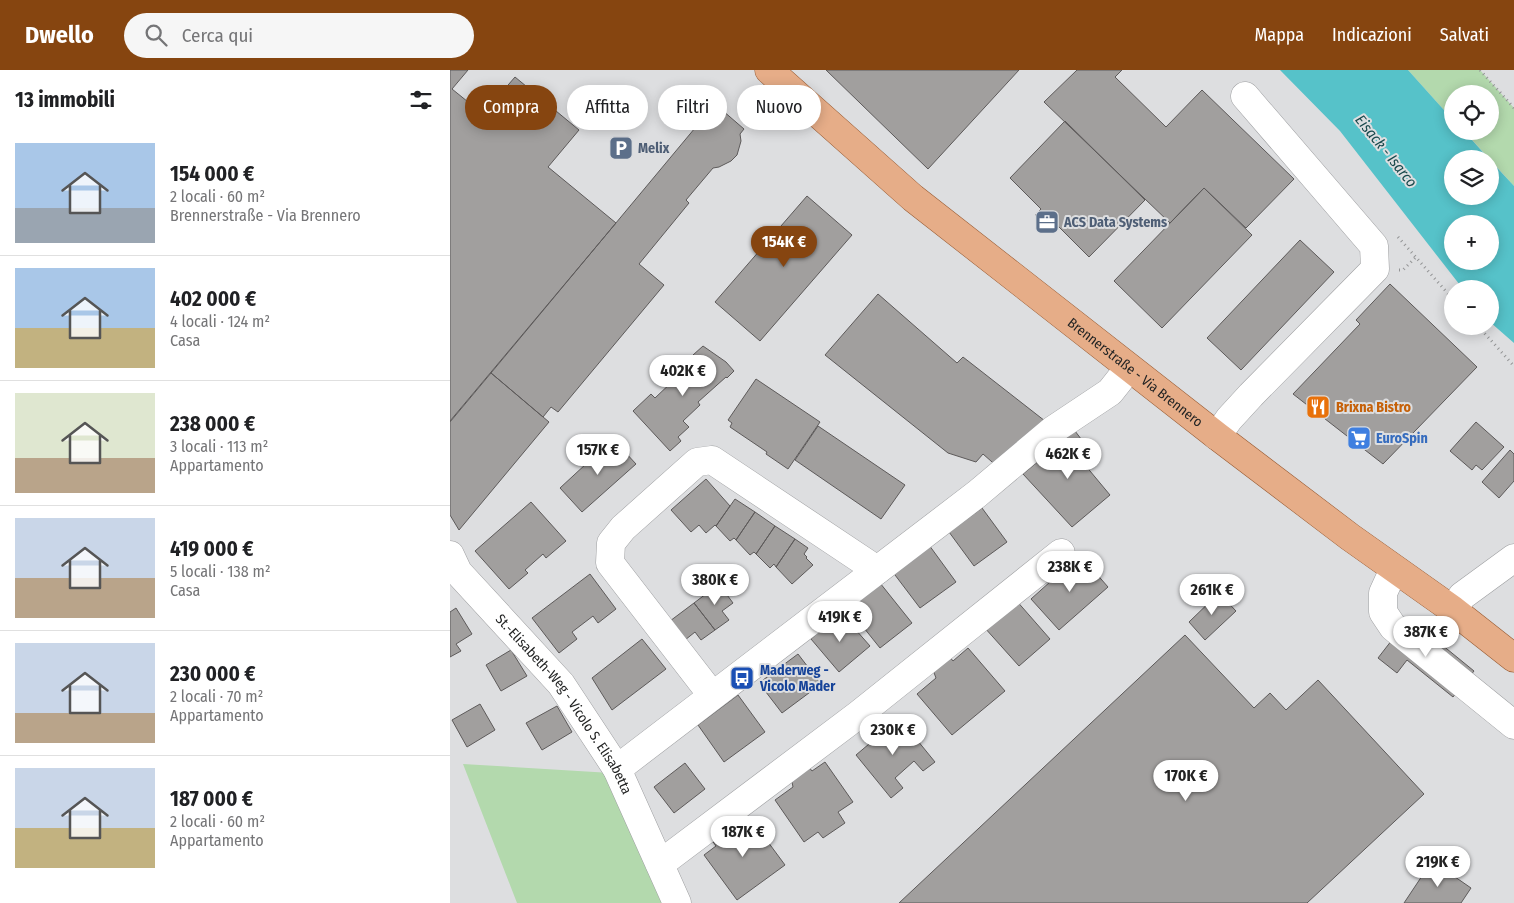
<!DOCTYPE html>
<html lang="it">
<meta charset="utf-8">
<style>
body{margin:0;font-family:"Fira Sans Condensed",sans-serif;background:#f6f6f6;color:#202124;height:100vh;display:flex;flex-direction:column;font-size:19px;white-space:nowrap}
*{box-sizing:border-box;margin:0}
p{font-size:16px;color:#757577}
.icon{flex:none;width:28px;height:28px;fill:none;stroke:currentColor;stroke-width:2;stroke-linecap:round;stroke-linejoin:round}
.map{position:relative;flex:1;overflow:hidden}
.details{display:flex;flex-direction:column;background:#fff;width:450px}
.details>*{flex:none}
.top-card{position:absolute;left:15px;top:15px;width:475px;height:45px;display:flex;gap:10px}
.fabs{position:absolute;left:994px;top:15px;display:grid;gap:10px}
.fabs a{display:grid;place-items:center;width:55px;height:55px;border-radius:50%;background:#fff;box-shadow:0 2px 12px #0003;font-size:25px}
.price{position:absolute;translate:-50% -42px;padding:0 11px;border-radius:18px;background:#fff;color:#222;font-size:16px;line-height:32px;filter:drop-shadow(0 1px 2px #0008)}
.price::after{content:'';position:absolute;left:50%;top:30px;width:15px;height:11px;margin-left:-8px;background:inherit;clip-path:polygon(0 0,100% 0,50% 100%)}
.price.selected{background:#864510;color:#fff}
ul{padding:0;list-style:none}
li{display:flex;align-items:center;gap:15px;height:125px;padding:0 15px}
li+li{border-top:1px solid #e0e0e0}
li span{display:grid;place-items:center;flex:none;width:140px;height:100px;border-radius:0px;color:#555}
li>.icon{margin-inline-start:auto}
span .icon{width:60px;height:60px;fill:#fffc;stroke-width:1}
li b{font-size:21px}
h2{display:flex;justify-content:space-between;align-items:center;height:60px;padding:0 15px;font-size:21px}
.tag{padding:0 18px;border-radius:22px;background:#fff;box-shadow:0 2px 12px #0003;font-size:18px;line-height:45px}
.tag.selected{background:#864510;color:#fff}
header{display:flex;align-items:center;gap:30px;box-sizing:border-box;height:70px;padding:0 25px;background:#864510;color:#fff}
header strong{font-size:24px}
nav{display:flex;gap:28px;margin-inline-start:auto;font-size:18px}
.search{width:350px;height:45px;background:#f6f6f6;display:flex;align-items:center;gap:12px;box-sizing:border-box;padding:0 18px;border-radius:28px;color:#757577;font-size:19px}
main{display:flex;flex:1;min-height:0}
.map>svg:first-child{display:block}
</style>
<header>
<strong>Dwello</strong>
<div class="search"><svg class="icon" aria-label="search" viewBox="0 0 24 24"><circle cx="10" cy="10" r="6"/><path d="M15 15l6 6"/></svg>Cerca qui</div>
<nav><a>Mappa</a><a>Indicazioni</a><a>Salvati</a></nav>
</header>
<main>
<section class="details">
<h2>13 immobili<svg class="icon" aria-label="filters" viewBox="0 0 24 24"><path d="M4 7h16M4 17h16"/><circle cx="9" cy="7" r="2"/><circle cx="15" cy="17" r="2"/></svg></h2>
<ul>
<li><span style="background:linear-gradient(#a9c7e8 65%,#9aa5b1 0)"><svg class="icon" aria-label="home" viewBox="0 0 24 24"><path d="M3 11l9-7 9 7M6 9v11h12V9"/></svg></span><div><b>154 000 €</b><p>2 locali · 60 m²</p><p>Brennerstraße - Via Brennero</p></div></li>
<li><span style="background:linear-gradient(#a9c7e8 60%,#c2b280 0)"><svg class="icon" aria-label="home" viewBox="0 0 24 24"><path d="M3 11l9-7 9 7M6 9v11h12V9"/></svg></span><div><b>402 000 €</b><p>4 locali · 124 m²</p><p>Casa</p></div></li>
<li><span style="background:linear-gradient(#dfe7d0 65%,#b9a48a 0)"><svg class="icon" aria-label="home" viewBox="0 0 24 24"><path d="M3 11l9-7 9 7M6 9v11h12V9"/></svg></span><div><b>238 000 €</b><p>3 locali · 113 m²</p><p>Appartamento</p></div></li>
<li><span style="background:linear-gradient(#c9d6e8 60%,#b9a48a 0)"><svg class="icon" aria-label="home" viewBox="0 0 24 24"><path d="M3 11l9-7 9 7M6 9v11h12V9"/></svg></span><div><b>419 000 €</b><p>5 locali · 138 m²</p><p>Casa</p></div></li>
<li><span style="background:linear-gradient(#c9d6e8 70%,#b9a48a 0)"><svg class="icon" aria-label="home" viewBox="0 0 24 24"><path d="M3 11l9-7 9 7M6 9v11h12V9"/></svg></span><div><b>230 000 €</b><p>2 locali · 70 m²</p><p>Appartamento</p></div></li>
<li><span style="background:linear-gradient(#c9d6e8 60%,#c2b280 0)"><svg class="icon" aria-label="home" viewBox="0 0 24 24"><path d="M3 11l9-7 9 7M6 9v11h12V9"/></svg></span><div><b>187 000 €</b><p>2 locali · 60 m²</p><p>Appartamento</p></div></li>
</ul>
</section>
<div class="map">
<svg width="1064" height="833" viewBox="0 0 1064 833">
<rect width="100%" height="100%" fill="#dddee0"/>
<path fill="#b3d9ad" d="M958,0H1030L1064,38V116L1014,61H1040V24H1002V49Z
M13,694L161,703L237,833H67Z"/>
<path fill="#56c2c9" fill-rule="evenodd" d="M830,0H958L1002,49V61H1014L1039,89H1002V126H1040V90L1064,116V273L1040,252V219H1013L890,61ZM1002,154H1040V191H1002Z"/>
<path fill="#a19f9e" stroke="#5d5a5a" d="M0,0H18L2,19L33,44L65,7L129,60L98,97L166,153L0,351Z
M376,0H569L478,99Z
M627,0H672L665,7L716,57L752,20L844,109L796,158L754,118L720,153L594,32Z
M265,34L294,59L290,64L291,71L287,85L281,91L269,97L263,98L236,130L239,133L189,194L214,215L108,342L101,337L93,347L41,303Z
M615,51L695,130L639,187L607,155L601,160L585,145L591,139L560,108Z
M754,118L802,165L712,258L664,211Z
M357,126L402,165L310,271L265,232Z
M850,170L884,202L791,300L757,268Z
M940,214L1027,297L933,394L843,324L910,254L906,250Z
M428,224L507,293L513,287L595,351L550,399L533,384L526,392L498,383L375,285Z
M253,276L276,292L284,301L277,308L276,307L248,332L250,335L233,351L239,357L228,367L231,371L220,381L183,341L201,324L205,328L225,309L224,308L246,288L243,285Z
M41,303L99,352L9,460L0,445V352Z
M306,309L370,352L338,399L316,384L317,382L280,357L282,353L278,350Z
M1026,352L1054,377L1032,400L1026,395L1022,400L1000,381Z
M368,356L455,415L431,449L345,390Z
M625,361L644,386L635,395L660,425L622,457L573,404Z
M163,369L186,394L132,442L110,418Z
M1060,380L1064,384V411L1049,428L1032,412Z
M256,409L280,436L266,456L265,455L256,463L249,455L241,462L221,440Z
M285,429L305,442L286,470L284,468L280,471L266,456Z
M81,432L116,471L96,488L93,484L75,500L78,503L59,519L25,481Z
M532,438L557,472L524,496L499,462Z
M305,442L325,456L306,484L304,482L300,485L286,470Z
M325,456L345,469L326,497L324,494L320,498L306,484Z
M345,469L358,478L354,484L357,487L356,488L363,495L342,514L326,497Z
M479,475L506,512L470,538L442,501Z
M630,485L658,517L609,560L581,529Z
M140,504L166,539L148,553L143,546L122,562L127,569L109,583L82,548Z
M430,513L462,553L430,578L398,538Z
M269,514L283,533L272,541L279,550L265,560L244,533Z
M769,523L786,541L755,570L739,552Z
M565,529L600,569L569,596L534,557Z
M244,533L265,560L251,570L245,562L235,570L220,551Z
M6,538L22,564L6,574L11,581L0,587V542Z
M391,543L420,576L389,602L361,569Z
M959,548L1024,601L1003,627L957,590L947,603L928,588Z
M735,565L804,638L820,623L836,640L868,610L974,724L857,833H449Z
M192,569L216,599L162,640L142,608Z
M518,578L555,621L502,665L467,624L486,608L483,600L499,586L503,591Z
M61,580L77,606L51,621L36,595Z
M348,584L371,614L332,643L309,613Z
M288,625L315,662L274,692L248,655Z
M30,634L45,660L17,677L2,650Z
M107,636L122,662L92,680L76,653Z
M450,649L485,692L473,701L464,691L445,708L453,718L441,728L406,685L419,674L415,670L429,658L433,663Z
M375,692L403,732L388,742L395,753L373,768L368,762L354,772L325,730L343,717L341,707L358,696L362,701Z
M235,693L255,719L224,743L204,717Z
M301,749L335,795L287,830L254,785L266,776L261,769L279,756L284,762Z
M982,791L1021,818L1011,833H954Z"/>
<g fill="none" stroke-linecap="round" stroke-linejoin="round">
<g stroke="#9e9fa1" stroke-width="29">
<g id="minor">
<path d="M767,366L779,349L801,325L925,199L924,176L795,26"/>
<path id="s1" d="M0,485L8,502L111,614L167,699L227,833"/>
<path d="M944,499L933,523V542L943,557L1064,655"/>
<path d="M1003,540L1012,526L1064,488"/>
<path d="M262,625L160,493L161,473L173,458L247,392L262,390L427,500"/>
<path d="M167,699L527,424L603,360L660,322L679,298"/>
<path d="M210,794L408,645L611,483"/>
</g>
</g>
<g stroke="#975a32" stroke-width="29">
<g id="major">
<path id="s2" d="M319,0L463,128L767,366L900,467L1003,540L1064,588"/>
</g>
</g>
<path stroke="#939495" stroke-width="3" stroke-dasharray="1 4" stroke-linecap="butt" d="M1030,0L1064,38
M948,167L1002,228
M949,200H953L966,187
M1028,256L1064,296"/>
<use href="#minor" stroke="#fff" stroke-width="28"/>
<use href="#major" stroke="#e6ad88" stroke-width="28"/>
</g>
<defs>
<g id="parking-square" transform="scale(1.25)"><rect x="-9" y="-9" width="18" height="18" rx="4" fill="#5c6f8a" stroke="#dddee0"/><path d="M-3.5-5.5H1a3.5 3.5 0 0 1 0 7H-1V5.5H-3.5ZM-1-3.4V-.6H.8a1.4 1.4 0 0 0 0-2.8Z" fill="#fff"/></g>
<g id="office-square" transform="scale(1.25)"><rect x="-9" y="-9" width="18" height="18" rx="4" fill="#5c6f8a" stroke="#dddee0"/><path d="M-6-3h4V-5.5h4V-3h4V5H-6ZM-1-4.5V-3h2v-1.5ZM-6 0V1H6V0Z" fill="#fff"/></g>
<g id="restaurant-square" transform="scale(1.25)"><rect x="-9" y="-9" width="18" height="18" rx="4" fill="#e8710a" stroke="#dddee0"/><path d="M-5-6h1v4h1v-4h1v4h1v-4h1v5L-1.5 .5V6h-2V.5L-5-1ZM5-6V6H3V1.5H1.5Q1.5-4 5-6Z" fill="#fff"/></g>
<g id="supermarket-square" transform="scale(1.25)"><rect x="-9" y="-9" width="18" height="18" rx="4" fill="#3f7fe0" stroke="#dddee0"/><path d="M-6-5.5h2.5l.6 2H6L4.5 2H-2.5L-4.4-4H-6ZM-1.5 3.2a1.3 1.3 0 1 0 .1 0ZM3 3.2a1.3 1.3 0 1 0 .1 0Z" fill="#fff"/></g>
<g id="bus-square" transform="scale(1.25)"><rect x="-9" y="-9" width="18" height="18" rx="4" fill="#1a4fb4" stroke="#dddee0"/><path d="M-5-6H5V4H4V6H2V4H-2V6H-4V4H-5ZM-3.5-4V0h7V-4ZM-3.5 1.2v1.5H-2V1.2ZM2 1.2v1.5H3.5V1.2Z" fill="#fff"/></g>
</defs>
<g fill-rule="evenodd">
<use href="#parking-square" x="171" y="78"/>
<use href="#office-square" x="597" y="152"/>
<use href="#restaurant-square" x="868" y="337"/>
<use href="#supermarket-square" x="909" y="368"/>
<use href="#bus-square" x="292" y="608"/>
</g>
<g text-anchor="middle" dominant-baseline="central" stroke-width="4" stroke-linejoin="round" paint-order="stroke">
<g font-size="14" font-weight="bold" fill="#4e5e75" stroke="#dddee0" text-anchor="start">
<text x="188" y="78">Melix</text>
<text x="614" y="152">ACS Data Systems</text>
</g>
<g font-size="14" fill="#232424" stroke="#dddee0">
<text stroke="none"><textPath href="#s2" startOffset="475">Brennerstraße - Via Brennero</textPath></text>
<text stroke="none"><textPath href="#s1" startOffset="189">St.-Elisabeth-Weg - Vicolo S. Elisabetta</textPath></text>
</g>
<g font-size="14" font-weight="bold" fill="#c56008" stroke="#dddee0" text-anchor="start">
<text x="886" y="337">Brixna Bistro</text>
</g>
<g font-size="14" font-weight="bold" fill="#366cbe" stroke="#dddee0" text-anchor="start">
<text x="926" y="368">EuroSpin</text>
</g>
<g font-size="14" font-weight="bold" fill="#164399" stroke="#dddee0" text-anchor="start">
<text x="310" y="600">Maderweg -<tspan x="310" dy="16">Vicolo Mader</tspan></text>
</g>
<g font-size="15" font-style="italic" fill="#17484b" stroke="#dddee0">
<text transform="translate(936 81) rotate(51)">Eisack - Isarco</text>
</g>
</g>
</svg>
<div class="fabs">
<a><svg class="icon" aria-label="locate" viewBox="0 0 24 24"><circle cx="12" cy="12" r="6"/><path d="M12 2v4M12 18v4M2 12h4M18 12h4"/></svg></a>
<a><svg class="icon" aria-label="layers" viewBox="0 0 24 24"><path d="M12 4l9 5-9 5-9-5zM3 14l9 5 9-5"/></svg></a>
<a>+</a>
<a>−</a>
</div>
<b class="price selected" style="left:334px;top:198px">154K €</b>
<b class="price" style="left:233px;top:327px">402K €</b>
<b class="price" style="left:148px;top:406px">157K €</b>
<b class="price" style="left:618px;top:410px">462K €</b>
<b class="price" style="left:620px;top:523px">238K €</b>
<b class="price" style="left:265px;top:536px">380K €</b>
<b class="price" style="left:762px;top:546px">261K €</b>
<b class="price" style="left:390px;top:573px">419K €</b>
<b class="price" style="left:976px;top:588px">387K €</b>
<b class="price" style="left:443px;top:686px">230K €</b>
<b class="price" style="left:736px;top:732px">170K €</b>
<b class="price" style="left:293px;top:788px">187K €</b>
<b class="price" style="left:988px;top:818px">219K €</b>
<div class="top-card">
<a class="tag selected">Compra</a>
<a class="tag">Affitta</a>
<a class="tag">Filtri</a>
<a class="tag">Nuovo</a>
</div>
</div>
</main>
